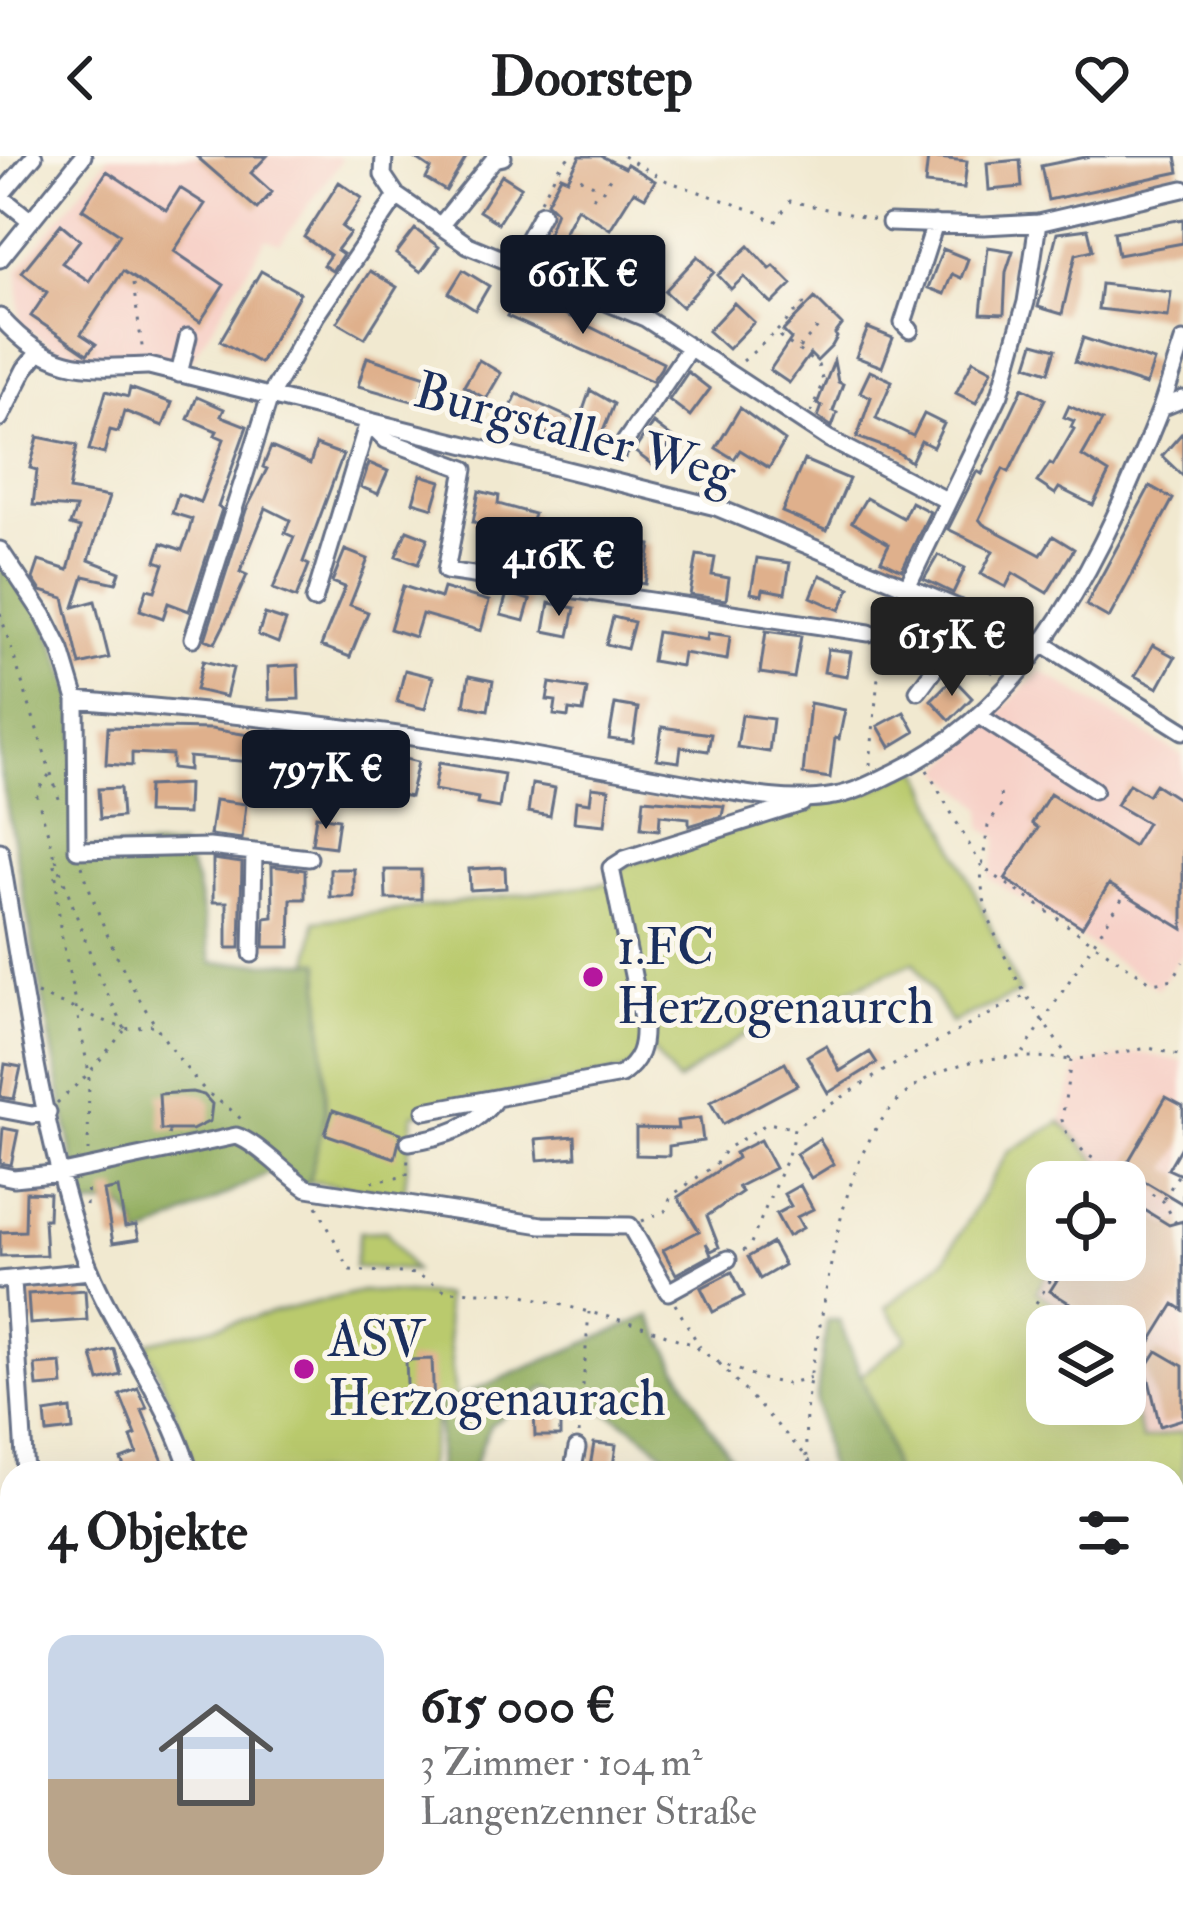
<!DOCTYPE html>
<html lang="de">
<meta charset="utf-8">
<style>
body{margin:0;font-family:"IM FELL Double Pica",serif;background:#f2f2f2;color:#202124;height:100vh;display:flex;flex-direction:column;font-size:45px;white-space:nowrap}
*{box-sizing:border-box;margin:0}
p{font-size:39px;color:#757577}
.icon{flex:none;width:66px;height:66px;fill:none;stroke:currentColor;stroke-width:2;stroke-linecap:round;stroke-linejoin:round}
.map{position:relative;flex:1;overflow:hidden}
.sheet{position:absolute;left:0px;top:1305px;width:1185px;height:471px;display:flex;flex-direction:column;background:#fff;border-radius:36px 36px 0 0;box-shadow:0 12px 48px #0002}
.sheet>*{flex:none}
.buttons{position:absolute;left:1026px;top:1005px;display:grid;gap:24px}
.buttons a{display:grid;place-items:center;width:120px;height:120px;border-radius:24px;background:#fff;box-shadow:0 12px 48px #0002;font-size:60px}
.price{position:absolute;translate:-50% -102px;padding:0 27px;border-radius:12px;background:#111827;color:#fff;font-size:39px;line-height:78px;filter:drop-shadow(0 3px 6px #0008)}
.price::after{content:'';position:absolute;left:50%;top:72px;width:36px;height:27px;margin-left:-18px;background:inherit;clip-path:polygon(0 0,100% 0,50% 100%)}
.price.active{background:#222;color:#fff}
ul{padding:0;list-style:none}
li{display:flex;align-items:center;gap:36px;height:300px;padding:0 48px}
li span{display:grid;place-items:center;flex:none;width:336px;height:240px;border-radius:24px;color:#555}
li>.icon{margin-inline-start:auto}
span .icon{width:144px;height:144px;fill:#fffc;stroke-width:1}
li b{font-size:51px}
h2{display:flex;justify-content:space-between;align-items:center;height:144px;padding:0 48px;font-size:51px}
header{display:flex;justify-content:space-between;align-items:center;height:156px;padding:0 48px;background:#fff;font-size:54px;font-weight:700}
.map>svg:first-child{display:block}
</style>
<header><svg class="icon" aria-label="back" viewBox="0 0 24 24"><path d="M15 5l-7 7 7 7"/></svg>Doorstep<svg class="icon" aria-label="heart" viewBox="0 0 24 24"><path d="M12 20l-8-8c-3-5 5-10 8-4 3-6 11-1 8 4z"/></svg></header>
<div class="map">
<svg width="1183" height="1775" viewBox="0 0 1183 1775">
<rect width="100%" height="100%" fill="#fbf7ec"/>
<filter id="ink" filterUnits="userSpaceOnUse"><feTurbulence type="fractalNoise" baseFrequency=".00833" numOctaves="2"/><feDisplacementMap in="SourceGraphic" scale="24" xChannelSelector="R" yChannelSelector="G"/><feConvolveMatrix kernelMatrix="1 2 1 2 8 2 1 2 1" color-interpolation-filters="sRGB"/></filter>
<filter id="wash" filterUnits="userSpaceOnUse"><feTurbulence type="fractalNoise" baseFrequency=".004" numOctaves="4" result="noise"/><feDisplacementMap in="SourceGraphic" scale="48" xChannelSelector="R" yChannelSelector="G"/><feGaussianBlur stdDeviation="2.7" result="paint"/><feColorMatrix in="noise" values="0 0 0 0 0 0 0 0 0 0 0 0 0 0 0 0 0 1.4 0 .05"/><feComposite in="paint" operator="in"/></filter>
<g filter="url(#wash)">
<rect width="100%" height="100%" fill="#f1e9d0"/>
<path fill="#f7d1c8" d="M109,0H337L342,4L280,88L266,83L191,205L70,204L20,167L18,114Z
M1041,515L1183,600V801L1180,800L1158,833L989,722L998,682L982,672L983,652L941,614Z
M1139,897L1183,905V1275L1142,1285L1125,1219V1170H1088L1035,1136L1056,1104H1125V1026H1105L1110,1017L1061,966L1078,910Z"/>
<path fill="#baca6d" stroke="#6a7c66" stroke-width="3" d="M919,611L1020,837L951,867L914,806L742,880L677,926L651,892L626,915L413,958L404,1039L306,1025L284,1009L315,765L609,727L626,709L811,650L870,635Z
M1061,966L1110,1018L1105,1026H1047V1104H1056L1036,1136L1088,1170H1047V1248H1125V1219L1142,1284L1183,1275V1432L1173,1435V1317H894L886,1283L859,1221L907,1182L886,1151L945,1103L1008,996Z
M386,1075L414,1114L354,1111L360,1076Z
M362,1135L444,1139L455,1240L438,1252L426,1317H195L184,1279L146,1187Z"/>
<path fill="#93ae60" stroke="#576e5f" stroke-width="3" d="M0,394L44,460L76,544L77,693L181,691L196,726L212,807L320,806L326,956L307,1032L277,1013L139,1083L136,1069L120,1047L82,1051L0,614Z
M650,1160L708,1268L742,1317H681C647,1272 599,1249 546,1232L490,1269L471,1317H438L439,1249Z
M827,1164H839L886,1283L894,1317H829L816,1246Z"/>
<g id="blocks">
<path fill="#dfb08c" d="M196,0H267L251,17L272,36L257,53Z
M412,0H467L446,35L426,23L431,13Z
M580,0H601L625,12L627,8L655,25L645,41L634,35L610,73L577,52L564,77L585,84L575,112L549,104L552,95L543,92L556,55L547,46L561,20L568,23Z
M1090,0H1176L1179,16L1048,44L1041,10Z
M928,1L967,5L964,32L925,28Z
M1020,4L1022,31L989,34L987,7Z
M107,15L166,54L180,32L205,48L174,95L224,129L200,166L123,115L81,178L96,188L87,198L31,160L47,136L22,116L61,68L80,84L62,107L89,125L120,78L82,53Z
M502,19L521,31L498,67L479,55Z
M339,26L362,42L342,71L350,77L337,94L343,98L332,115L323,109L330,99L304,81Z
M1183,63V87L1118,99L1114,76Z
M415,73L439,91L421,116L396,98Z
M1088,73L1093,94L1076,98L1062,158L1038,151L1057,77Z
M749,90L770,113L774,110L792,128L772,148L744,121L731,133L718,119Z
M988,91L1013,95L1006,116L1004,158L981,157Z
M611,93L644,105L639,119L606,108Z
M943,93L968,103L961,122L952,118L944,138L928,132Z
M698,100L714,116L682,151L665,135Z
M463,114L489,130L475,154L449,137Z
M261,115L300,137L260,207L220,185Z
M370,115L397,131L365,182L337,166Z
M1101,128L1171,136L1168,161L1098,153Z
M520,136L663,207L661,212L652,225L507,160Z
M815,142L842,169L835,178L837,181L832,190L817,205L810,198L789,227L770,214L791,183L783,175Z
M734,147L754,166L728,193L708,175Z
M868,172L893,182L882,211L856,201Z
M1083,182L1154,205L1146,229L1075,206Z
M1034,187L1056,193L1049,216L1027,209Z
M367,201L426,220L419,247L358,230Z
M479,204L501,217L486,243L464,230Z
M973,204L992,214L976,247L956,237Z
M834,205L838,226L843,228L833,255L837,257L832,271L818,261L822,250L817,248Z
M870,215L892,225L876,262L913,280L924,258L944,268L933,291L921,285L911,306L896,295L857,281L871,241L860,236Z
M688,216L710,233L690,260L669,244Z
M1023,231L1045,243L1009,316L1003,313L979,363L983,368L1041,399L1053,380L1074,393L1047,437L1013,417L1006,431L981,418L993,395L948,373L977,315L982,318Z
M130,232L172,247L163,270L124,255L118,276L110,274L104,298L89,294L106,235L128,241Z
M590,234L614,248L595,295L556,272L552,280L507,260L517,238L579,266Z
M197,241L224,253L221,260L247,270L218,351L222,353L189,455L168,447L163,462L140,454L147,433L155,435L164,408L156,405L162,387L182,394L189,375L192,363L172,357L178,338L200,346L224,283L215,279L217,275L188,263Z
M1069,250L1102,265L1082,300L1109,317L1093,349L1059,332L1055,338L1037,326L1050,307L1053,309L1074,273L1071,271L1074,265L1064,261Z
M740,252L785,285L769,312L740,294L734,303L716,292Z
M653,267L674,283L654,310L634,295Z
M1183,276V320L1162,300Z
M38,281L77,289L69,334L109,341L89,404L120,416L116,427L84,420L74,451L95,445L109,502L80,509L64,442L41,435L33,423L39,405L68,414L80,372L70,369L76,352L33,349L37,314L30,312Z
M316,289L343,299L303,406L309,409L296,442L273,433L294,381L285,377L290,364L266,352L240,416L247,419L231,455L215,487L205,483L246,354L267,313L263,311L271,291L310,308Z
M804,304L849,323L827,375L782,356Z
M369,307L388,315L378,338L361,331Z
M421,319L441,325L433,352L413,346Z
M1150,330L1173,343L1109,462L1086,449Z
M479,335L499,340L498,348L534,358L525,387L545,391L540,412L502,404L508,373L473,366Z
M866,342L903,362L911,346L930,356L902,414L881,404L889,388L852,366Z
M407,374L428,382L418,408L396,400Z
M575,376L599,382L591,413L568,407Z
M628,385L651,389L645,428L621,424Z
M345,394L368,403L350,449L368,456L350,501L321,490L345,431L332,426Z
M697,399L715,402L712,419L729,422L726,444L690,439Z
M938,399L965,412L953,437L924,423Z
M757,402L790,407L785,437L763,433L762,439L751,437Z
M820,419L850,432L840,454L811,441Z
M403,430L440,442L443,432L489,445L481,475L422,458L415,481L390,473Z
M507,437L530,444L524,465L501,459Z
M549,447L575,452L569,480L544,475Z
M265,458L286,465L278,487L258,479Z
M901,459L937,472L932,487L909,476L928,496L927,500L891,486Z
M613,461L634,466L627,493L606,488Z
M766,475L801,480L794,522L760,517Z
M657,476L707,484L708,477L730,480L727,504L683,497L681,510L652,505Z
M978,484L1002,496L992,516L968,504Z
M1153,489L1175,501L1158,532L1135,520Z
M828,493L851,496L847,520L824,516Z
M203,505L233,512L226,541L196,534Z
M298,509L299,543L269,544L268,511Z
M405,514L433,521L425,553L397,546Z
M469,520L493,525L488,554L464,549Z
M953,522L972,542L950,564L931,544Z
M550,527L587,533L583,556L569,554L568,561L554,559L556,545L547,544Z
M810,547L845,554L839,583L835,582L830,622L803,618Z
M615,548L638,552L633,586L609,583Z
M904,556L915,576L890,591L878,570Z
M742,559L773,563L769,596L737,591Z
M108,571L211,573L293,586L290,609L189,601V614L172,612V599L132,597V610L106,608Z
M662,571L711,578L708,595L681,591L679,606L657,603Z
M323,593L344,596L340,621L319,617Z
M393,600L418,606L410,641L384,635Z
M439,607L504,618L499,652L477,648L478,642L434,634Z
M188,628L187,658L147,657L148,630Z
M532,628L555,632L550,660L528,656Z
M1129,628L1148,639L1155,628L1183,646V773L1109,728L1082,771L1005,723L1038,672L1032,667L1050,638L1133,690L1147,667L1116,649Z
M592,631L609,633L605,669L574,666L576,645L590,647Z
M120,632L122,661L100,663L98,633Z
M644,643L724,650L722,660L689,670V662L660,659L659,674L641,672Z
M215,644L246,648L242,683L210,679Z
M316,660L339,663L335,691L312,688Z
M213,703L242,707L240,792H227V746H213Z
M272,710L305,714V743H291L290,791H264L265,762L273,761Z
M505,711L506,732L470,734L469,713Z
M330,713H354V741H330Z
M385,714H421V743H386Z
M826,889L840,915L870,896L877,907L828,937L807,900Z
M785,907L797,929L723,968L710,946Z
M5,908L21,911L14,943L0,941Z
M192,936L204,939L212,948L210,965L192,974H161L159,938Z
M1166,941L1183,950V987L1168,1013L1183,1020V1048L1124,1013Z
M333,954L401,977L395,1002L325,978Z
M700,962L703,985L669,990V1000L636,999V972L678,973L677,965Z
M3,972L18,975L11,1009L0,1007Z
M575,980L576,1001L538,1004L536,983Z
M819,983L834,1008L811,1022L796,998Z
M760,984L775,1012L738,1031L742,1036L707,1060L719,1091L711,1095L706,1087L711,1099L676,1118L663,1094L699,1075L678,1041L737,1002L735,997Z
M800,1029L813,1053L797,1061L803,1072L788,1080L776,1058L791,1050L784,1038Z
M118,1032L125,1071L136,1069L139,1083L113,1087L104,1035Z
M26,1036L49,1037L48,1063H44L46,1099L0,1100V1076L25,1075Z
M1125,1042L1169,1069L1183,1065V1154L1174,1148L1145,1195L1125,1182V1170H1106L1050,1135L1064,1113L1051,1104H1125Z
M772,1087L784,1109L760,1123L748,1101Z
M732,1116L744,1140L713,1156L701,1132Z
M85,1134L87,1164L30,1168L28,1138Z
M114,1193L121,1219L99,1225L92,1199Z
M1157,1195L1183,1210V1263L1160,1270L1146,1212Z
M432,1203L434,1250L408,1251L406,1204Z
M61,1207L63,1229L37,1231L35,1209Z
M138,1232L147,1252L142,1254L166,1313L157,1317H127L121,1303L137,1297L131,1281L136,1279L120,1239Z
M560,1251V1280H535L534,1252Z
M71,1253L73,1274L47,1277L45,1257Z
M594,1287L616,1289L612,1317H589Z"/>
</g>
</g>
<g filter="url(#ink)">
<use href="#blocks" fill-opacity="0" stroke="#667086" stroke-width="3"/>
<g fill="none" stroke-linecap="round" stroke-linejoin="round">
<g stroke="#667086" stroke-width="21">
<path id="minor" d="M384,0L383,19L397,40L468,89L645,162L829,283L946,344
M0,40L34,0
M0,40L31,65
M890,67L984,70L1038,67
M440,70L494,3L503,1
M0,103L83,0
M517,113L518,101L542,57
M0,161C49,215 81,213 149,210L716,351L1042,487L1183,575
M910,174L903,167L935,68
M179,218L188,181
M1161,252L1183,185
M0,262L25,213L39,196
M616,299L690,191
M0,394L44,460L61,494L76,544L77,694L209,691L309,702
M907,431L1000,238L1026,146L1038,67L1183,33
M314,444L368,266L386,284L465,313L446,415L869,477
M193,482L270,240L316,159L397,40
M918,535L935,512L959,452
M76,544C228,557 378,573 528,599C582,609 636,618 689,628C736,636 786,649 834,640C854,637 874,626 893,617C1037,549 1105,391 1161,252L1183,243
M979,560L1094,634
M0,695C22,824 39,960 79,1084C105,1167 166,1234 190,1317
M252,798L254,696
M0,953L32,959L48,956
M425,955L621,919C640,905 644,891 643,868L611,712L625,703L802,647
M409,986C443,981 475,972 496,942
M0,1019L14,1022L62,1017L236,980C255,985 286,1018 307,1032L542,1069L630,1070L668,1136L728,1103
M0,1124L90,1115
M13,1125L25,1317
M572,1317L577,1292
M0,1382L12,1370
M0,1493L12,1491
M1173,1673L1183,1671
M8,1696L7,1576L12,1555
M284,1764L287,1775
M511,1764L512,1775
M669,1764L670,1775
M827,1764L829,1775
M127,1775V1764
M628,1775L656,1764"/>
</g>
<path stroke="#667086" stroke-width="3" stroke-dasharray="3 9" stroke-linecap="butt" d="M623,0L667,25L758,56L775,67L790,45L876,64
M559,11L603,34L614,15
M593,42L598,33
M541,44L559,11L570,0
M133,128L143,197
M777,175L804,148L808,150
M799,192L822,167
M743,205L775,177L818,209L823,225L811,256
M0,457L61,649
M870,609L881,488
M927,614L982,711C975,768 1037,860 1070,903
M49,619L36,637L54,697L60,771L89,917L88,995
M1000,638L1002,648L988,670L982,711L1152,827L1173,823L1183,806
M56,703L98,819L125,873
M82,710C107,790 145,865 201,930C213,944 232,951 243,966
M37,838L125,873L152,869
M1023,897L1125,738
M57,947L89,917L124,875
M170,978L163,976L172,974
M372,1026L407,1020L408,1000
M1164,1043L1183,1011
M86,1049L88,1029
M317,1050L350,1114L417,1118L446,1135L516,1137L639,1169L691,1188L718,1206L762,1223L787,1228L811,1221
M642,1065L665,1055L671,1040L715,1009L726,993L768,967L792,972
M1176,1067L1163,1045L1086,998L1067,978L1062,964L1071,904L1149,892L1183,900
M743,1095L749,1092L791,991L794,972L888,912L1024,840
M1036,1147L1063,1104
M675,1148L700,1191
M719,1207L807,1301L817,1317
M579,1278L589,1156
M807,1301C801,1246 815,1201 824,1147C851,987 883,881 1071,904
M264,1764V1775
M347,1764L358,1775
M925,1764L927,1775
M1157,1775L1159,1764"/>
<use href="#minor" stroke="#fff" stroke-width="15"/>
</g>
</g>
<g fill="#b5179e" stroke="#fbf7ec" stroke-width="4.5">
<circle cx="593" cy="821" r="12"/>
<circle cx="304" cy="1213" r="12"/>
</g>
<g text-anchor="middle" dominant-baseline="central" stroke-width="10" stroke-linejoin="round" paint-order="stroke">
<g font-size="51" fill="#1b2f5e" stroke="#fbf7ec">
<text transform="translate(575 276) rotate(15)">Burgstaller Weg</text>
</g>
<g font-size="51" fill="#1b2f5e" stroke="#fbf7ec" text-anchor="start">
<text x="617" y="792">1.FC<tspan x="617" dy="59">Herzogenaurch</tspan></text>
<text x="328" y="1184">ASV<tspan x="328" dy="59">Herzogenaurach</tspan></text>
</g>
</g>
</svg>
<div class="buttons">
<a><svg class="icon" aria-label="locate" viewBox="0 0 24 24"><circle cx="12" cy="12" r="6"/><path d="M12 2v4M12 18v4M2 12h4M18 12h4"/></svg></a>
<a><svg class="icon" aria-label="layers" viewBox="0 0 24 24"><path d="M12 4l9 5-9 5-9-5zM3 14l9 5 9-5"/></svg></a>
</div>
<b class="price" style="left:583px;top:181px">661K €</b>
<b class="price" style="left:559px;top:463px">416K €</b>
<b class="price active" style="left:952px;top:543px">615K €</b>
<b class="price" style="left:326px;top:676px">797K €</b>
<section class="sheet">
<h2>4 Objekte<svg class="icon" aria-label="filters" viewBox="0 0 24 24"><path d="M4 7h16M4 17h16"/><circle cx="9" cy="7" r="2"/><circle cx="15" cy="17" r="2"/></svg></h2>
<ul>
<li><span style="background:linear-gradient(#c9d6e8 60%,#b9a48a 0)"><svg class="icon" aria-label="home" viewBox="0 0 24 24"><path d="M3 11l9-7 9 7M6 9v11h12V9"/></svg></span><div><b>615 000 €</b><p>3 Zimmer · 104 m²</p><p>Langenzenner Straße</p></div></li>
</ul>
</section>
</div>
